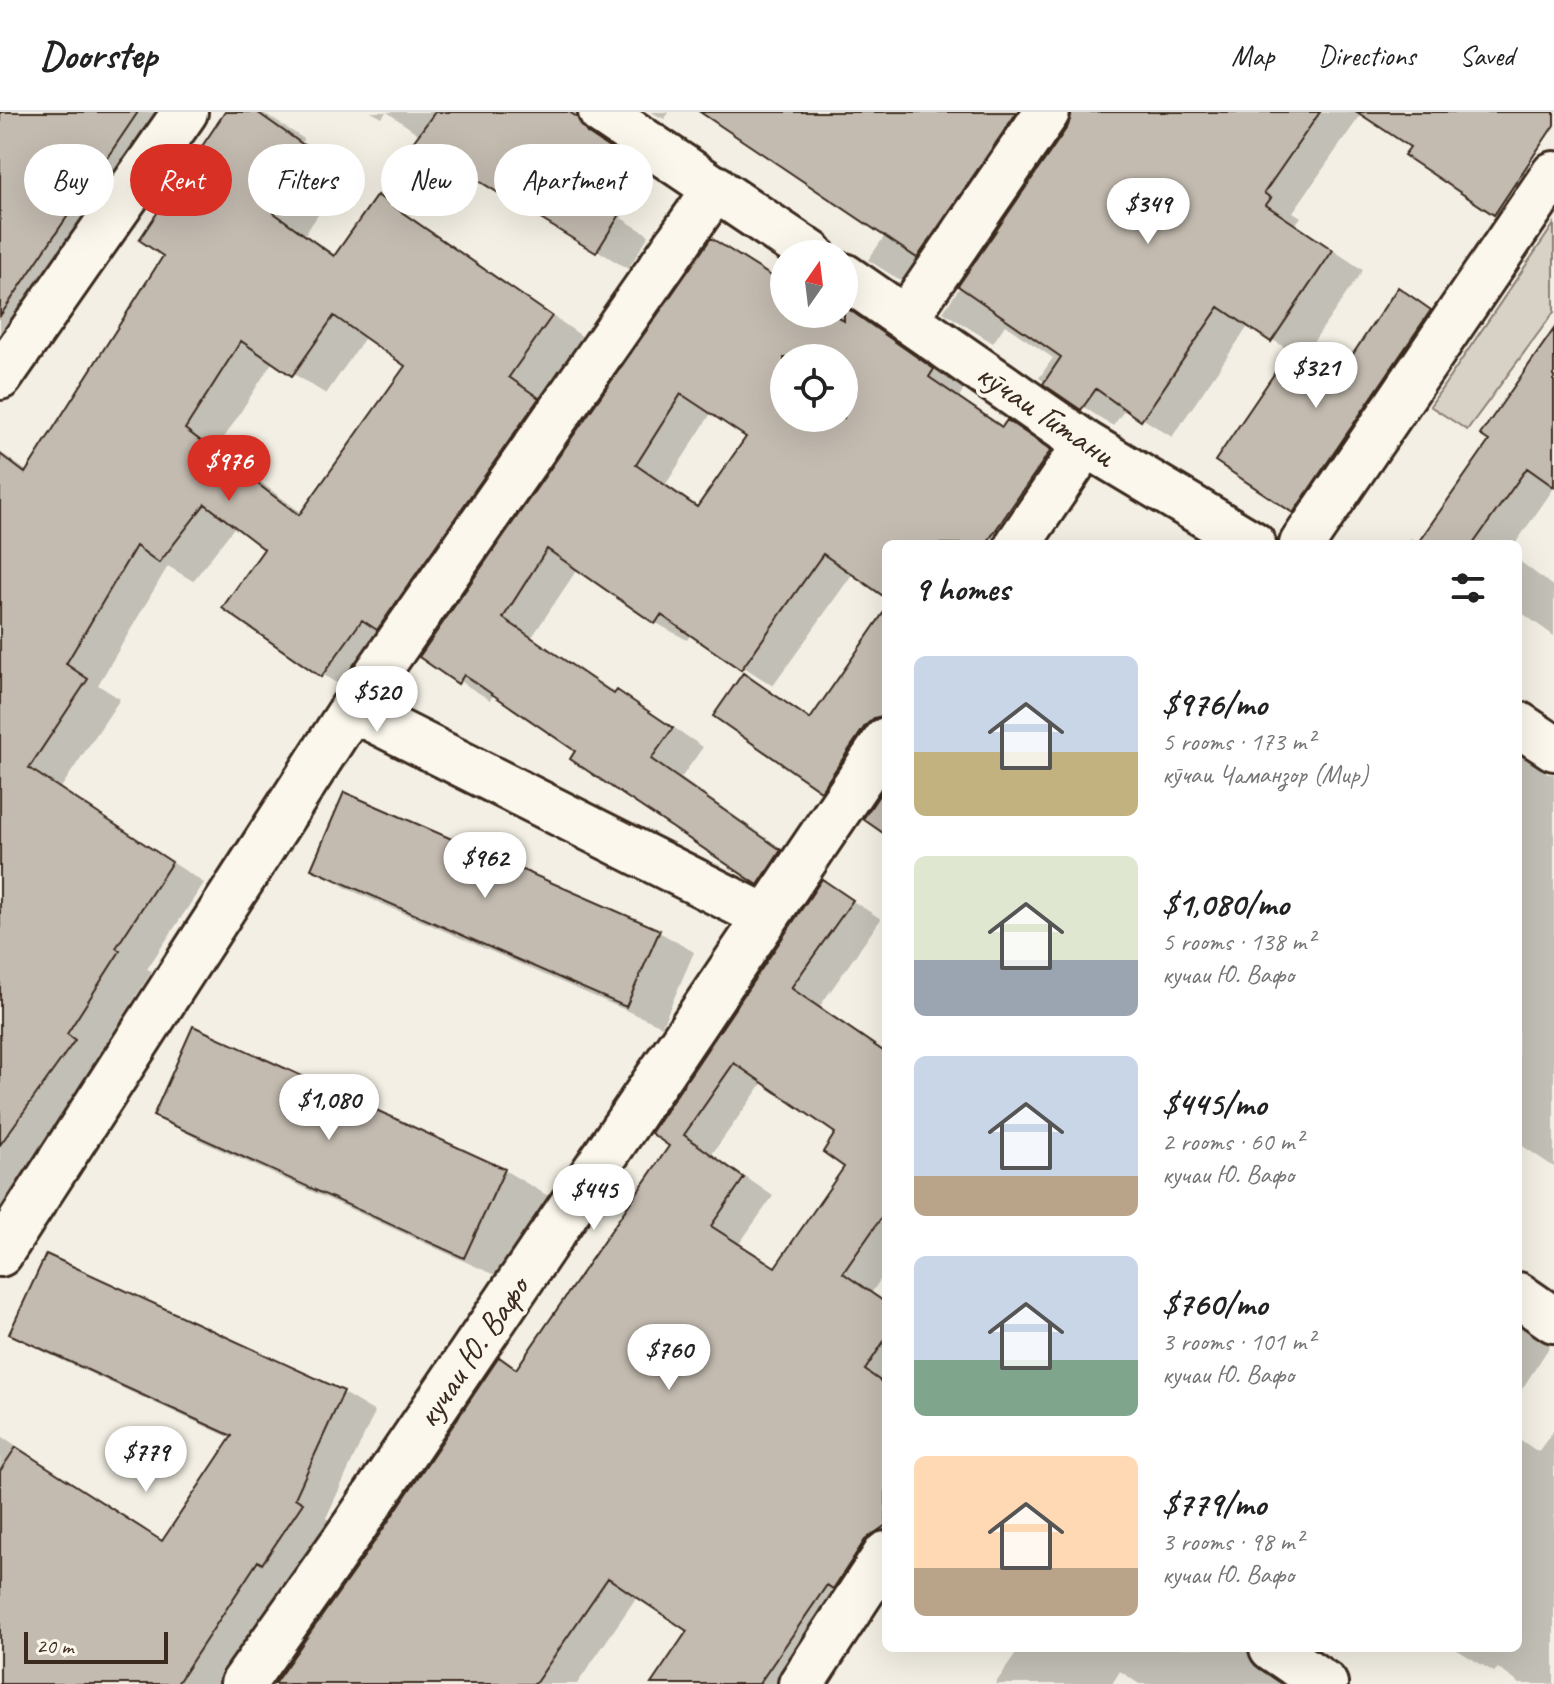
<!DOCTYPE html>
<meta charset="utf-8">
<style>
body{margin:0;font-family:Caveat,sans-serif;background:#f6f6f6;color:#222;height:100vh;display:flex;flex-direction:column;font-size:30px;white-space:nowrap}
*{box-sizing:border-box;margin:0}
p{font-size:26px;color:#767676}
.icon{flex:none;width:44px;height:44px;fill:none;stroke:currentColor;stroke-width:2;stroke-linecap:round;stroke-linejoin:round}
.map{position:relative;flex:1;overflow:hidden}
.panel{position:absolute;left:882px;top:428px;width:640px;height:1112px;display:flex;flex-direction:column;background:#fff;border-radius:12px;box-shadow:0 8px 32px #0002}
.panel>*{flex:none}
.guide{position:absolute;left:24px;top:32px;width:738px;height:72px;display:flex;gap:16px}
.needle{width:52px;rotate:14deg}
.buttons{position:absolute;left:770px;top:128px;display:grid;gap:16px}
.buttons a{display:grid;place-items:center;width:88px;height:88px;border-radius:50%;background:#fff;box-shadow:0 8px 32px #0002;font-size:40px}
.scale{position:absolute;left:24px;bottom:20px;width:144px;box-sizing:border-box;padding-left:8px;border:4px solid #3b2a1e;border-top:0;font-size:22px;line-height:28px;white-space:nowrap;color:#3b2a1e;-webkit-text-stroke:6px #fbf7ec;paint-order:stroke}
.price{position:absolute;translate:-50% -68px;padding:0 18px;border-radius:28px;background:#fff;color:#222;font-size:26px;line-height:52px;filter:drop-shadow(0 2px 4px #0008)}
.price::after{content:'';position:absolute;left:50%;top:48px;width:24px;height:18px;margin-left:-12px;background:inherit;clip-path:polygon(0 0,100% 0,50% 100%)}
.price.selected{background:#d93025;color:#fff}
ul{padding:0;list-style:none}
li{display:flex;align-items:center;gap:24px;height:200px;padding:0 32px}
li span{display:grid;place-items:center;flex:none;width:224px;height:160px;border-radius:12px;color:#555}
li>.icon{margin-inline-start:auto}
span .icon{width:96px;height:96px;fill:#fffc;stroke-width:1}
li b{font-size:34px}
h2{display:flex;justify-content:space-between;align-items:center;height:96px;padding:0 32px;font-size:34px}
.chip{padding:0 28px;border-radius:36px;background:#fff;box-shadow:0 8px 32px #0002;font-size:28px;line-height:72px}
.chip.selected{background:#d93025;color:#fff}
header{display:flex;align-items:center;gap:48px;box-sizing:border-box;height:112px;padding:0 40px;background:#fff;border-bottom:2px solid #e0e0e0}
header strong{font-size:38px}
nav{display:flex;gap:44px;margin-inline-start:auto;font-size:28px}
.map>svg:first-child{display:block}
</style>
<header>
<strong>Doorstep</strong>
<nav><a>Map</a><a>Directions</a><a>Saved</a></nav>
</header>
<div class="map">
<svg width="1554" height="1572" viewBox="0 0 1554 1572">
<rect width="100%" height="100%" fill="#f3efe4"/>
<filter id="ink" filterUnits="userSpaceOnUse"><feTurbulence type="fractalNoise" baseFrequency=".0125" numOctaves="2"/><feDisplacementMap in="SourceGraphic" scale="16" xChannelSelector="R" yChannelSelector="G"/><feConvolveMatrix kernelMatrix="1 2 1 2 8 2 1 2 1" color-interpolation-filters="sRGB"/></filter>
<g filter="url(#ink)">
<path fill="#d8d1c6" stroke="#8a7e72" stroke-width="2" d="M1554,112V200L1467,318L1430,294Z"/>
<path fill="#0003" fill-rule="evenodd" d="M0,0H184L63,196L0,289Z
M227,0H262L304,27L302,30L347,61L305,122L337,144L377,86L410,105L583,225L541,286L570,307L355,582L323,563L225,496L267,436L236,413L193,469L168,454L98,573L120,587L60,677L204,771L147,857L152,859L99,943L107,948L0,1101V340L28,360L166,143ZM366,224L408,253L303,402L217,337L273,249L326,282Z
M371,0H386L382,6Z
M387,0H615L609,31L618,41L651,63L621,106L649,123L628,157L417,29L421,24Z
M651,0H669L664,7Z
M745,0H1061L931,188L868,148L886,122Z
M1073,0H1462L1467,13L1554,71L1525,119L1495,101L1412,34L1362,1L1293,100L1301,105L1295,113L1363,158L1302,246L1249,213L1172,325L1126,296L1113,314L1039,266L1053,246L1005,213L993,231L943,200L1069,15Z
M784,173V202H844V196L964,277L959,285L1004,315L1008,310L1081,358L1029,432H886V484L853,461L773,574L692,521L687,528L656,511L578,456L532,525L617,582L649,599L703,635L681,666L811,757L790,789L759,771L578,638L495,581L490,588L421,545ZM784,246H844V306H784ZM712,300L749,324L699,395L666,372Z
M1399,178L1462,218L1325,418L1294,400L1288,245L1334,273Z
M1554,220V376L1515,432H1406L1411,426L1420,431L1491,329Z
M1518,448L1554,475V524L1518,498Z
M886,500V647L853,695L822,677L716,604L744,564L812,607Z
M1518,629L1534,652L1548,662H1554V1055L1518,1031Z
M313,756L659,820L694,840L662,914L348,777Z
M823,770L881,807L820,894L883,938L886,933V1159L872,1180L886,1190V1459L801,1572H653L690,1519L638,1483L577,1572H276L517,1258L672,1033ZM764,969L838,1021L847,1054L777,1157L739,1132L773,1084L712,1042Z
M156,1003L504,1058L550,1085L510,1170L201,1029Z
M1518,1174L1525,1212L1534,1223L1550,1234L1518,1283Z
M11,1221L343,1281L375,1300L326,1406L334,1411L292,1467L221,1572H0V1323L164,1430L233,1327L44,1240Z
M1554,1318V1572H1520L1498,1556L1494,1560L1454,1536H1518V1326L1538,1340Z
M1020,1536H1279V1565L1284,1572H1139L1120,1559L1112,1572H995Z"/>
<path fill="#c3bbb0" stroke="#3b2a1e" stroke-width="2" fill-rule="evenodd" d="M0,0H138L0,204Z
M225,0H257L315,41L274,101L334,144L377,83L552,204L509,265L539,286L377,518L362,508L321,565L222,496L264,437L205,392L159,451L136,434L66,552L88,567L29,656L172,750L116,836L120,839L67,922L75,928L0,1033V342L25,361L163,144L139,128ZM334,204L405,254L299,403L185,317L241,229L292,264Z
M435,0H569L577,5L587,21L621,44L591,86L619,104L596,141L414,29Z
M700,0H1017L917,146Z
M1072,0H1320L1264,81L1271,86L1266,93L1333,138L1271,230L1219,195L1141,309L1096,277L1081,298L1043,272L1061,245L958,174L1068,14Z
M1357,0H1554V13L1494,103L1404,43L1410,35Z
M711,126L784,172V202H833L844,209V194L934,257L929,265L1002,315L1007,308L1051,338L986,432H886V486L823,442L741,558L661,503L655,512L547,437L503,506L614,582L617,578L673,616L651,647L781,738L758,773L570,647L575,639L464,563L458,572L419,545ZM784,246H844V306H784ZM681,282L746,325L697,395L636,353Z
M1398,175L1431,198L1293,401L1215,349L1287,243L1332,273Z
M1554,217V375L1527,356L1473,432H1417L1489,329L1480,323Z
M886,497V603L874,606L865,614L821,679L713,604L743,561L810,607Z
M886,673V723L863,707Z
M344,680L660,818L626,895L311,757Z
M822,767L853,788L791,876L886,941V1099L843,1161L886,1191V1226L865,1258L886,1273V1413L865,1428L833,1477L827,1473L759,1572H651L687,1519L608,1466L535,1572H274L377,1426L499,1245L516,1257L669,1034L651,1021ZM734,951L835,1021L823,1040L844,1055L775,1155L711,1114L744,1066L684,1023Z
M193,914L505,1057L464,1146L153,1004Z
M46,1142L344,1279L295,1386L303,1391L262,1452L258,1449L177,1572H0V1359L16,1335L162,1429L232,1324L9,1222Z"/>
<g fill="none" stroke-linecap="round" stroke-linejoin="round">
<g stroke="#3b2a1e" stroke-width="50">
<path id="street" d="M601,0L812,142
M844,164L1086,332L1253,432
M906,206L1047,0
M0,265L185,0
M1018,432L1086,332
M1302,432L1554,62
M352,597L766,805
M1518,612L1554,636
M0,1142L352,597L716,76
M1518,1183L1554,1208
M1272,1536L1325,1572
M243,1572L356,1412L886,628
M801,1572L886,1442"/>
</g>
<use href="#street" stroke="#fbf7ec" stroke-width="44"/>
</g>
</g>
<g text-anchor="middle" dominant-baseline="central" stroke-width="8" stroke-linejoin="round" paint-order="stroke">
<g font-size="34" fill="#3b2a1e" stroke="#fbf7ec">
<text transform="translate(1046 302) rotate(34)">кӯчаи Гитани</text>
<text transform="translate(472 1240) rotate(-56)">кучаи Ю. Вафо</text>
</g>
</g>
</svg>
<div class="buttons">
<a><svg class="needle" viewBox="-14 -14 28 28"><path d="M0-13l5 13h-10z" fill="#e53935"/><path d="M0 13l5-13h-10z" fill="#767676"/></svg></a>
<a><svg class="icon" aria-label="locate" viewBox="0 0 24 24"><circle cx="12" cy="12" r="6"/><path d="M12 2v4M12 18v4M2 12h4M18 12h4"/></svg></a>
</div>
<div class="scale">20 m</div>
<b class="price" style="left:1148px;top:134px">$349</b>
<b class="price" style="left:1316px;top:298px">$321</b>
<b class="price selected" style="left:229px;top:391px">$976</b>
<b class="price" style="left:377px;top:622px">$520</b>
<b class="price" style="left:485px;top:788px">$962</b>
<b class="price" style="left:329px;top:1030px">$1,080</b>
<b class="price" style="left:594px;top:1120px">$445</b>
<b class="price" style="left:669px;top:1280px">$760</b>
<b class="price" style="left:146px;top:1382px">$779</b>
<div class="guide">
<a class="chip">Buy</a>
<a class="chip selected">Rent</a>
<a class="chip">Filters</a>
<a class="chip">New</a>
<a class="chip">Apartment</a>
</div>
<section class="panel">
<h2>9 homes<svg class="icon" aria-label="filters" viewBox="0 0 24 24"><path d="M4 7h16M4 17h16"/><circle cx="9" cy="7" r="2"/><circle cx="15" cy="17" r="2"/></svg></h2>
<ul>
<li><span style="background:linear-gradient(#c9d6e8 60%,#c2b280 0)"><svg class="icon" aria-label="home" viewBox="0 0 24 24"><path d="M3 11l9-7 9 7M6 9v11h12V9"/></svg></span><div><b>$976/mo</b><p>5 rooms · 173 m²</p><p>кӯчаи Чаманзор (Мир)</p></div></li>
<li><span style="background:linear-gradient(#dfe7d0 65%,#9aa5b1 0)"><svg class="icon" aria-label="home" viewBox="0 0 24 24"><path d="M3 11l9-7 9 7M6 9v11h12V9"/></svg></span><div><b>$1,080/mo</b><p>5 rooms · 138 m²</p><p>кучаи Ю. Вафо</p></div></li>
<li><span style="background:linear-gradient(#c9d6e8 75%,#b9a48a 0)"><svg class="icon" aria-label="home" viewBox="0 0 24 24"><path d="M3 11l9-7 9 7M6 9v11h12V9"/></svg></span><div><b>$445/mo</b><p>2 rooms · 60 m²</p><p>кучаи Ю. Вафо</p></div></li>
<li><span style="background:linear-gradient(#c9d6e8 65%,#7fa58c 0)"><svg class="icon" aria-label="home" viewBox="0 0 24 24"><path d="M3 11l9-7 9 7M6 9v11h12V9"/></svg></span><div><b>$760/mo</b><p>3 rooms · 101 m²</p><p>кучаи Ю. Вафо</p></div></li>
<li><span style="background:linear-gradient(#ffd9b3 70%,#b9a48a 0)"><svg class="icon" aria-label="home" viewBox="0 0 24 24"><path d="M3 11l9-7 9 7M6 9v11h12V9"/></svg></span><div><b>$779/mo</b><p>3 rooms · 98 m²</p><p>кучаи Ю. Вафо</p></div></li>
</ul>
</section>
</div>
